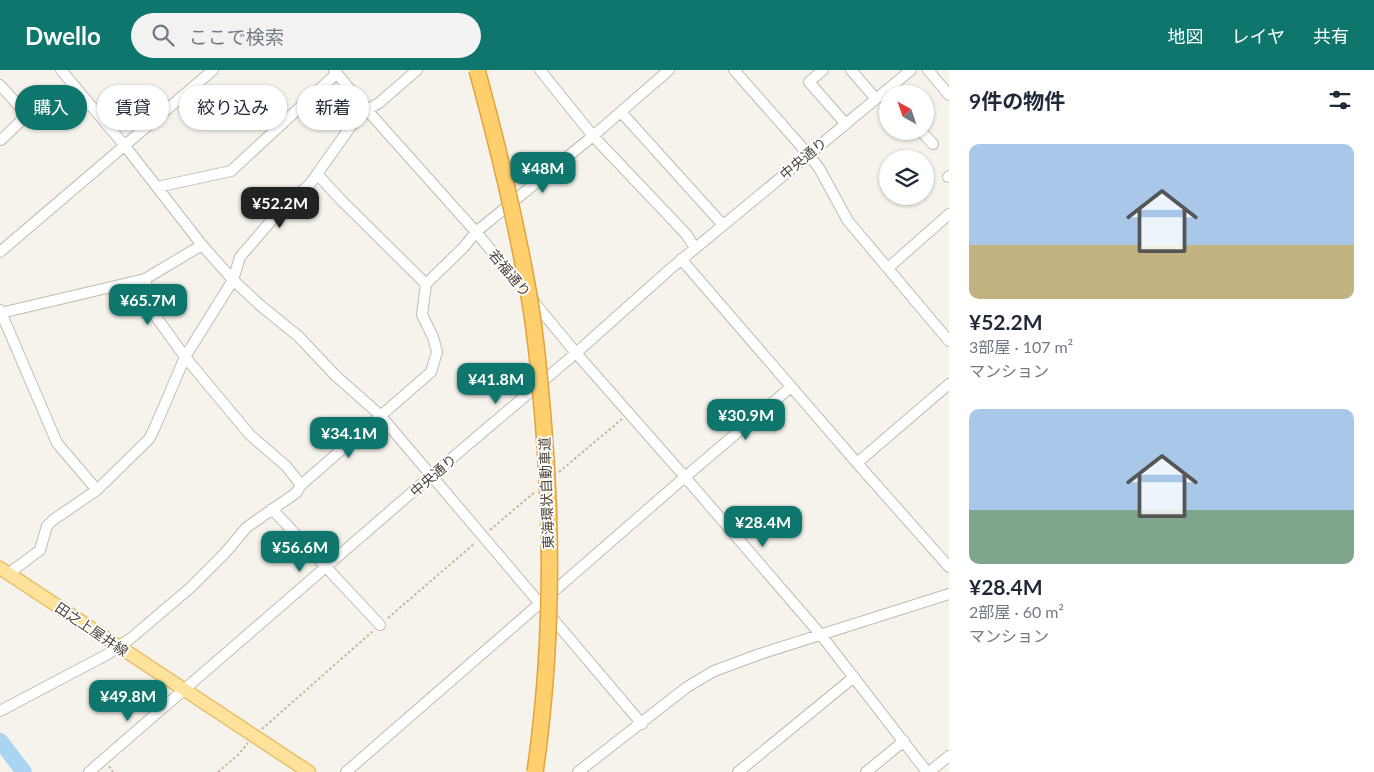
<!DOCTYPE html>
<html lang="ja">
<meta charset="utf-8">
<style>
body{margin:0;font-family:Lato,"Noto Sans JP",sans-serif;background:#f2f2f3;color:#1f2937;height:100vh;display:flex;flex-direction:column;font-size:19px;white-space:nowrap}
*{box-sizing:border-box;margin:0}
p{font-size:16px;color:#747a83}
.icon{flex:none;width:28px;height:28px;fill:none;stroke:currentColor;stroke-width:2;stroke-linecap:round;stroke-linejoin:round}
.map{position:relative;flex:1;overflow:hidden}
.drawer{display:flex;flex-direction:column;background:#fff;width:425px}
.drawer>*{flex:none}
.banner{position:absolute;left:15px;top:15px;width:475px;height:45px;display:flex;gap:10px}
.needle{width:32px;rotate:320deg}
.tools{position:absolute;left:879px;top:15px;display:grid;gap:10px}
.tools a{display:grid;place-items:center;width:55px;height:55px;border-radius:50%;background:#fff;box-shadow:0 1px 4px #0004;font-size:25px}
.price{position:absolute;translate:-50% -42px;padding:0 11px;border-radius:10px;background:#0f766e;color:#fff;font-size:16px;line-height:32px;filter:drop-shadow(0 1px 2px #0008)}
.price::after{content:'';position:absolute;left:50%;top:30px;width:15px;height:11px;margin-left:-8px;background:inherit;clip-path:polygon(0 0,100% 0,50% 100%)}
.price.on{background:#222;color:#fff}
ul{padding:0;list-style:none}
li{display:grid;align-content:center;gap:10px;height:265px;padding:0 20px}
li span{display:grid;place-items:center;height:155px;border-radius:10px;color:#555}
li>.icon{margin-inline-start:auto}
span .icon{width:90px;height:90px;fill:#fffc;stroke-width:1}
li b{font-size:21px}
h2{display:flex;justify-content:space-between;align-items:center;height:60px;padding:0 20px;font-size:21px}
.chip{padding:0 18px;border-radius:22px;background:#fff;box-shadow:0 1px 4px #0004;font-size:18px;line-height:45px}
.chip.on{background:#0f766e;color:#fff}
header{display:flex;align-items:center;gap:30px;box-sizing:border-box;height:70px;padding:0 25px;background:#0f766e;color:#fff}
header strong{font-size:24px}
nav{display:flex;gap:28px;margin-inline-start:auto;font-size:18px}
.search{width:350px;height:45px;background:#f2f2f3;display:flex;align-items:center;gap:12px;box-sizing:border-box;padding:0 18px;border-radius:28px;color:#747a83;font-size:19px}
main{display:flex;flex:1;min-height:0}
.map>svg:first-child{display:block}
</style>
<header>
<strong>Dwello</strong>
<div class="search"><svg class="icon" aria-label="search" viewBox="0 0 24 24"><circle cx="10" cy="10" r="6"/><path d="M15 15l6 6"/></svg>ここで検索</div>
<nav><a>地図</a><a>レイヤ</a><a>共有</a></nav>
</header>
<main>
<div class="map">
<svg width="949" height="702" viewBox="0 0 949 702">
<rect width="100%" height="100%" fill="#f6f3ec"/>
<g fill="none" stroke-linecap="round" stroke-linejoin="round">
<path stroke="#a9d4f2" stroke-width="16" d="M0,671L24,702"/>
<g stroke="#c2bbae" stroke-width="12">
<path id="minor" d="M61,0L125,76L202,175L233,210L261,236L298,266L336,306L380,345L642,654
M334,0L367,40L476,162L576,283L685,407L821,565L927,702
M540,0L593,66L686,164L695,178
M734,0L808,84L819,98L848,151L949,271
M823,0L809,12L845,53
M851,0L876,29
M928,0L949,25
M0,15L27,45L1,70
M621,42L723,155
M921,61L933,74
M317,104L342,131L426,214
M948,107L949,106
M157,117L231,101L337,3
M0,182L213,0
M681,189L857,393L949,497
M888,198L949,144
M145,209L154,244L185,287L250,365L286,396L301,415
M0,240L57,373L97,420
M1,243L145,209L202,175
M857,393L949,314
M272,439L380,555
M8,504L40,480L47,456L53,450L97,420L149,369L155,357L185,287L233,210L240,187L277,144L310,114L351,56L367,40L379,33L417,0
M0,641L108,584L130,569L190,518L225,483L247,457L296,423L301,415L431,302L437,282L433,267L422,245L426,214L464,177L476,162L593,66L669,0
M89,702L432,405L576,283L669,200L911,0
M346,702L685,407L791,317
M578,702L687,617L714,601L760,584L949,524
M738,702L854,607
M866,702L904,671
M929,702L949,686"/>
</g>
<g stroke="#e6c16a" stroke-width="15">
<path id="major" d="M0,498L309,702"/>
</g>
<path stroke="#c4b79f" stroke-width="2" stroke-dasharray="2.5 2.5" stroke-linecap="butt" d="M559,402L622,349
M490,460L536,421
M388,548L475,473
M262,659L373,561
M109,696L113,702
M218,702L238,685L248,673"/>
<use href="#minor" stroke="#fff" stroke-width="10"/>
<use href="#major" stroke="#ffe39c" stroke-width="12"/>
<g stroke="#e0a43c" stroke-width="18" stroke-linecap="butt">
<path id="highway-bridge" d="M477,0C496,69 513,139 526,209C535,255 539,302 543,348C553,466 552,585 535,702"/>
</g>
<use href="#highway-bridge" stroke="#ffcf6e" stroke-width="15"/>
</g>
<g text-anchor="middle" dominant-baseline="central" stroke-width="4" stroke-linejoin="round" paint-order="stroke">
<g font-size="14" fill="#4b4439" stroke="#fff">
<text transform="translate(803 88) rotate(-40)">中央通り</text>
<text transform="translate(510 203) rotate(50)">若福通り</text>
<text transform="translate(433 405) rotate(-41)">中央通り</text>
<text transform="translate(546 423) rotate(-92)">東海環状自動車道</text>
<text transform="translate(92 559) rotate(34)">田之上屋井線</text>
</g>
</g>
</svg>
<div class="tools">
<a><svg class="needle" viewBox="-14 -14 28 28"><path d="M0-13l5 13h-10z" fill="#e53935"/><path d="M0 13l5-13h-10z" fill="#747a83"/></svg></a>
<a><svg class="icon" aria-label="layers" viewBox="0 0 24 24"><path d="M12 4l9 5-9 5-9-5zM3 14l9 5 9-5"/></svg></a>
</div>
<b class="price" style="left:543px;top:124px">¥48M</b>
<b class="price on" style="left:280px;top:159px">¥52.2M</b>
<b class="price" style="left:148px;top:256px">¥65.7M</b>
<b class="price" style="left:496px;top:335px">¥41.8M</b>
<b class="price" style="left:746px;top:371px">¥30.9M</b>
<b class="price" style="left:349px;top:389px">¥34.1M</b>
<b class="price" style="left:763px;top:478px">¥28.4M</b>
<b class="price" style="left:300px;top:503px">¥56.6M</b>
<b class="price" style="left:128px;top:652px">¥49.8M</b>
<div class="banner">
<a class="chip on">購入</a>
<a class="chip">賃貸</a>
<a class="chip">絞り込み</a>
<a class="chip">新着</a>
</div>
</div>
<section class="drawer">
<h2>9件の物件<svg class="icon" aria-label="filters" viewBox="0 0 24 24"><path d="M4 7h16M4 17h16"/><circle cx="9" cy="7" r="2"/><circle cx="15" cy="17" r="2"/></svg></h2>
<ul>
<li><span style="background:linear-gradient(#a9c7e8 65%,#c2b280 0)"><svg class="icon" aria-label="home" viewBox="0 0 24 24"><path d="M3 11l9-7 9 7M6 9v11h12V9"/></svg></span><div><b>¥52.2M</b><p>3部屋 · 107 m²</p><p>マンション</p></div></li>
<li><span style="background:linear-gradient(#a9c7e8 65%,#7fa58c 0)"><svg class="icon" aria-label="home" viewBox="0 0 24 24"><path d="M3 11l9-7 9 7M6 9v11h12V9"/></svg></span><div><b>¥28.4M</b><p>2部屋 · 60 m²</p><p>マンション</p></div></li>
</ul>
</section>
</main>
